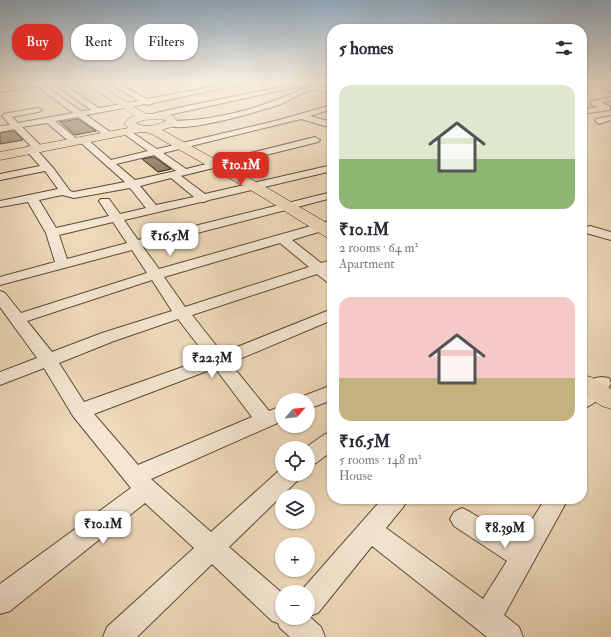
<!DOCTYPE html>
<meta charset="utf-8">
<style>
body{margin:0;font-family:"IM FELL Double Pica",serif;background:#f2f2f3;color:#2b2b33;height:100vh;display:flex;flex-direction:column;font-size:15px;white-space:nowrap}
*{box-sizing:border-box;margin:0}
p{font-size:13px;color:#7c7c81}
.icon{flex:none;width:22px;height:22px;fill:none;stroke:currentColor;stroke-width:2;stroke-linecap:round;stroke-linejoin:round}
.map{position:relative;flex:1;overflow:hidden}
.details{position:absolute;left:327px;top:24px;width:260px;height:480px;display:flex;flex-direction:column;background:#fff;border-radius:16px;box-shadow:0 1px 3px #0004}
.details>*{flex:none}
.banner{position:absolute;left:12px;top:24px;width:255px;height:36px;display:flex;gap:8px}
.needle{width:26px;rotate:63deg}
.buttons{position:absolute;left:275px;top:393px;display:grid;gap:8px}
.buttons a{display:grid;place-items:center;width:40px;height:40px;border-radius:50%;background:#fff;box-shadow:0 1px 3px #0004;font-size:20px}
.price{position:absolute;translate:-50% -34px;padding:0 9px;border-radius:8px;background:#fff;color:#222;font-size:13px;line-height:26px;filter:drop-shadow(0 1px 2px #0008)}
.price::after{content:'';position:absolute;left:50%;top:24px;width:12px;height:9px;margin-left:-6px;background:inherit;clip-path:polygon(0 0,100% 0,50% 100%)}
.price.selected{background:#d93025;color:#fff}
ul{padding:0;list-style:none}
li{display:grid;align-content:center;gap:8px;height:212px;padding:0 12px}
li span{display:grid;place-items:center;height:124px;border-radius:12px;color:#555}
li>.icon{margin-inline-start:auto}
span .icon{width:72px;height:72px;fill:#fffc;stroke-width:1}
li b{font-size:17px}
h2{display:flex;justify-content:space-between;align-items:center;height:48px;padding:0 12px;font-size:17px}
.pill{padding:0 14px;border-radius:16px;background:#fff;box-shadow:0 1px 3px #0004;font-size:14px;line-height:36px}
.pill.selected{background:#d93025;color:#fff}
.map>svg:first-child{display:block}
</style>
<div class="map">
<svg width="611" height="637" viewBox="0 0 611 637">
<rect width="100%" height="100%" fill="#eed9ba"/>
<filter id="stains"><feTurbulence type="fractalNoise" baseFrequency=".005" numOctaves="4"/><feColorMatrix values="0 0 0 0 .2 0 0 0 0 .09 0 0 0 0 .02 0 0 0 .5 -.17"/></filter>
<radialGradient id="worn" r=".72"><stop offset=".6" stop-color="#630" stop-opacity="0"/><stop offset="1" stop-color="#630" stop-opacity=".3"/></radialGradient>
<path fill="#927e64" stroke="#2f1b06" d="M78,119L96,131L75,135L60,122Z
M14,131L23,140L0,144V133Z
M154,157L171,169L158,172L142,159Z"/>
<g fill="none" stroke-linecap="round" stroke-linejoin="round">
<g stroke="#5f4a33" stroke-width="2">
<path id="minor" d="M32,82H49L48,84L44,85L81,111L91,110L51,82H59L99,108L139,101L107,82H115L147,99L239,82H254L153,103L149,105L145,104L86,115L110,132L111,134L107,137L78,117L55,121L77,139L79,141L74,144L71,143L47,123L22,127L43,148L41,150H37L54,169L70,191L74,192L125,182L81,143L79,141L81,139H87L111,160L148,151L124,134L123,132L124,130L127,129L157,149L279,120L332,105V109L310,116L332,122V128L301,119L163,153L186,169L315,137L320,140L318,142L181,176L205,194L332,165V171L209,200L204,202H201L124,220L138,240L332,192V198L143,247L159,269L332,220V228L292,240L321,263L332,260V269L329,270L332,272V283L327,282L317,274L192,315L222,353L332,309V320L230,363L269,411L282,406V421L151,479L211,532L282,468V474H301L298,480L229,547L282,593V618H308V592H300L382,499H407L404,506L386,528L483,599L507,561L454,526L450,519L454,512L462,508L470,512L519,541L545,499H568L504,615L519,627L523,637H487L372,546L318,613L309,616L321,627L325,637H290L280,628L278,623L272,621L212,564L137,637H103L107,627L194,548L145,503L10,611L0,614V584L131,488L73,416L44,368L0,385V372L37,358L0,307V291L5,293L21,313L147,273L132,250L0,285V277L55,262L46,233L28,202L0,207V201L58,189L45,171L0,180V174L40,166L25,149L27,147L31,146L14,129L0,132V126L10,125L2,116L3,114L38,108L42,110L38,112L12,117L18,123L73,113L37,86L0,92V88ZM154,155L176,171L135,180L116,164ZM171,178L194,197L156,205L140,186ZM130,188L146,208L120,214L109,199H101L99,201L109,216L56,228L39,200L62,195L74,198ZM113,222L127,243L67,259L59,235ZM280,243L309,267L185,307L164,277ZM152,280L172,311L102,333L52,352L27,321ZM178,319L208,358L84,402L59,363L114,341ZM215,368L252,417L138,465L94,414Z
M305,82H319L155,118L151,116L152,114L182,107Z
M584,82H595L611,87V91Z
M313,85L332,90V94C326,93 320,90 314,89C308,89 288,101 281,104C264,110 178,136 166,124L170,121C206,121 242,113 276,100C288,96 301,89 313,85Z
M611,97V101L602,103L610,106V110L582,114V110L598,107L591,105V101Z
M611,116V120L599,124L595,121L596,119Z
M590,226L611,232V240L586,233L584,230L586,227Z
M602,377L609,378L611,383C607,393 593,406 582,409V391L595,378Z
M332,385V400L308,409V400H300L301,397Z
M332,432V451L316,463L308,466V448H305L325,434Z"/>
</g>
<g stroke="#2f1b06" stroke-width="1">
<path id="major" d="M83,82H94L146,114H168L172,115L177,121L174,126L162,130L269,189L332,226V238L326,237L259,195L150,133L141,132L0,160V152L128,128L124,124L129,118L135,116ZM162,119L166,121C157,125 145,129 136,123L144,120Z
M582,375L591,377L611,389V409L602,406L582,394Z"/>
</g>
<use href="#minor" fill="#f4e6d2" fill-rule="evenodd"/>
<use href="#major" fill="#eed9ba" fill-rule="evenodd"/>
</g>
<linearGradient id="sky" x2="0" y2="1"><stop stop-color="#90a9bd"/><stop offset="0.48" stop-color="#f7eee0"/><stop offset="1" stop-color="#f7eee0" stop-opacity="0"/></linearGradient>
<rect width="611" height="171" fill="url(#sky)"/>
<rect width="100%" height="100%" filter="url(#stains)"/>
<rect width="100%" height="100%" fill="url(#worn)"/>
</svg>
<div class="buttons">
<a><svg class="needle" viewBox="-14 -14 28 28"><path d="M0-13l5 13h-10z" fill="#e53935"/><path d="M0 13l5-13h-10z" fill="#7c7c81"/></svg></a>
<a><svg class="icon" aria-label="locate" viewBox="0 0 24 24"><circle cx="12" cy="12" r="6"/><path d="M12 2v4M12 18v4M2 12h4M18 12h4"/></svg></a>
<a><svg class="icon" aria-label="layers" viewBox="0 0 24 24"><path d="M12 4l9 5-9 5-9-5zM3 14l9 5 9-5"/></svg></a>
<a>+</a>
<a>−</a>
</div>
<b class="price selected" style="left:241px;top:186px">₹10.1M</b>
<b class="price" style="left:170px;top:257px">₹16.5M</b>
<b class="price" style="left:212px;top:379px">₹22.3M</b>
<b class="price" style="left:103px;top:545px">₹10.1M</b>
<b class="price" style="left:505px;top:549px">₹8.39M</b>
<div class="banner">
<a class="pill selected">Buy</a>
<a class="pill">Rent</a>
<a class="pill">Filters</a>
</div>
<section class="details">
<h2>5 homes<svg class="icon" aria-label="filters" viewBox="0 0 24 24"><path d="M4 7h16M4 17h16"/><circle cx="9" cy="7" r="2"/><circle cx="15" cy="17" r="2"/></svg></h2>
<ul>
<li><span style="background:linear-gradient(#dfe7d0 60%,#8fb573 0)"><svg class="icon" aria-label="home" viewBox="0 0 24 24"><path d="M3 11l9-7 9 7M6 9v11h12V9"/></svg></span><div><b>₹10.1M</b><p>2 rooms · 64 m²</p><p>Apartment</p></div></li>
<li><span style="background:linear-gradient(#f6c9c9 65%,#c2b280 0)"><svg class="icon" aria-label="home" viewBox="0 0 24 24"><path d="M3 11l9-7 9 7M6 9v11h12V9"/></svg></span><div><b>₹16.5M</b><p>5 rooms · 148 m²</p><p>House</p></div></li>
</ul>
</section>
</div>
